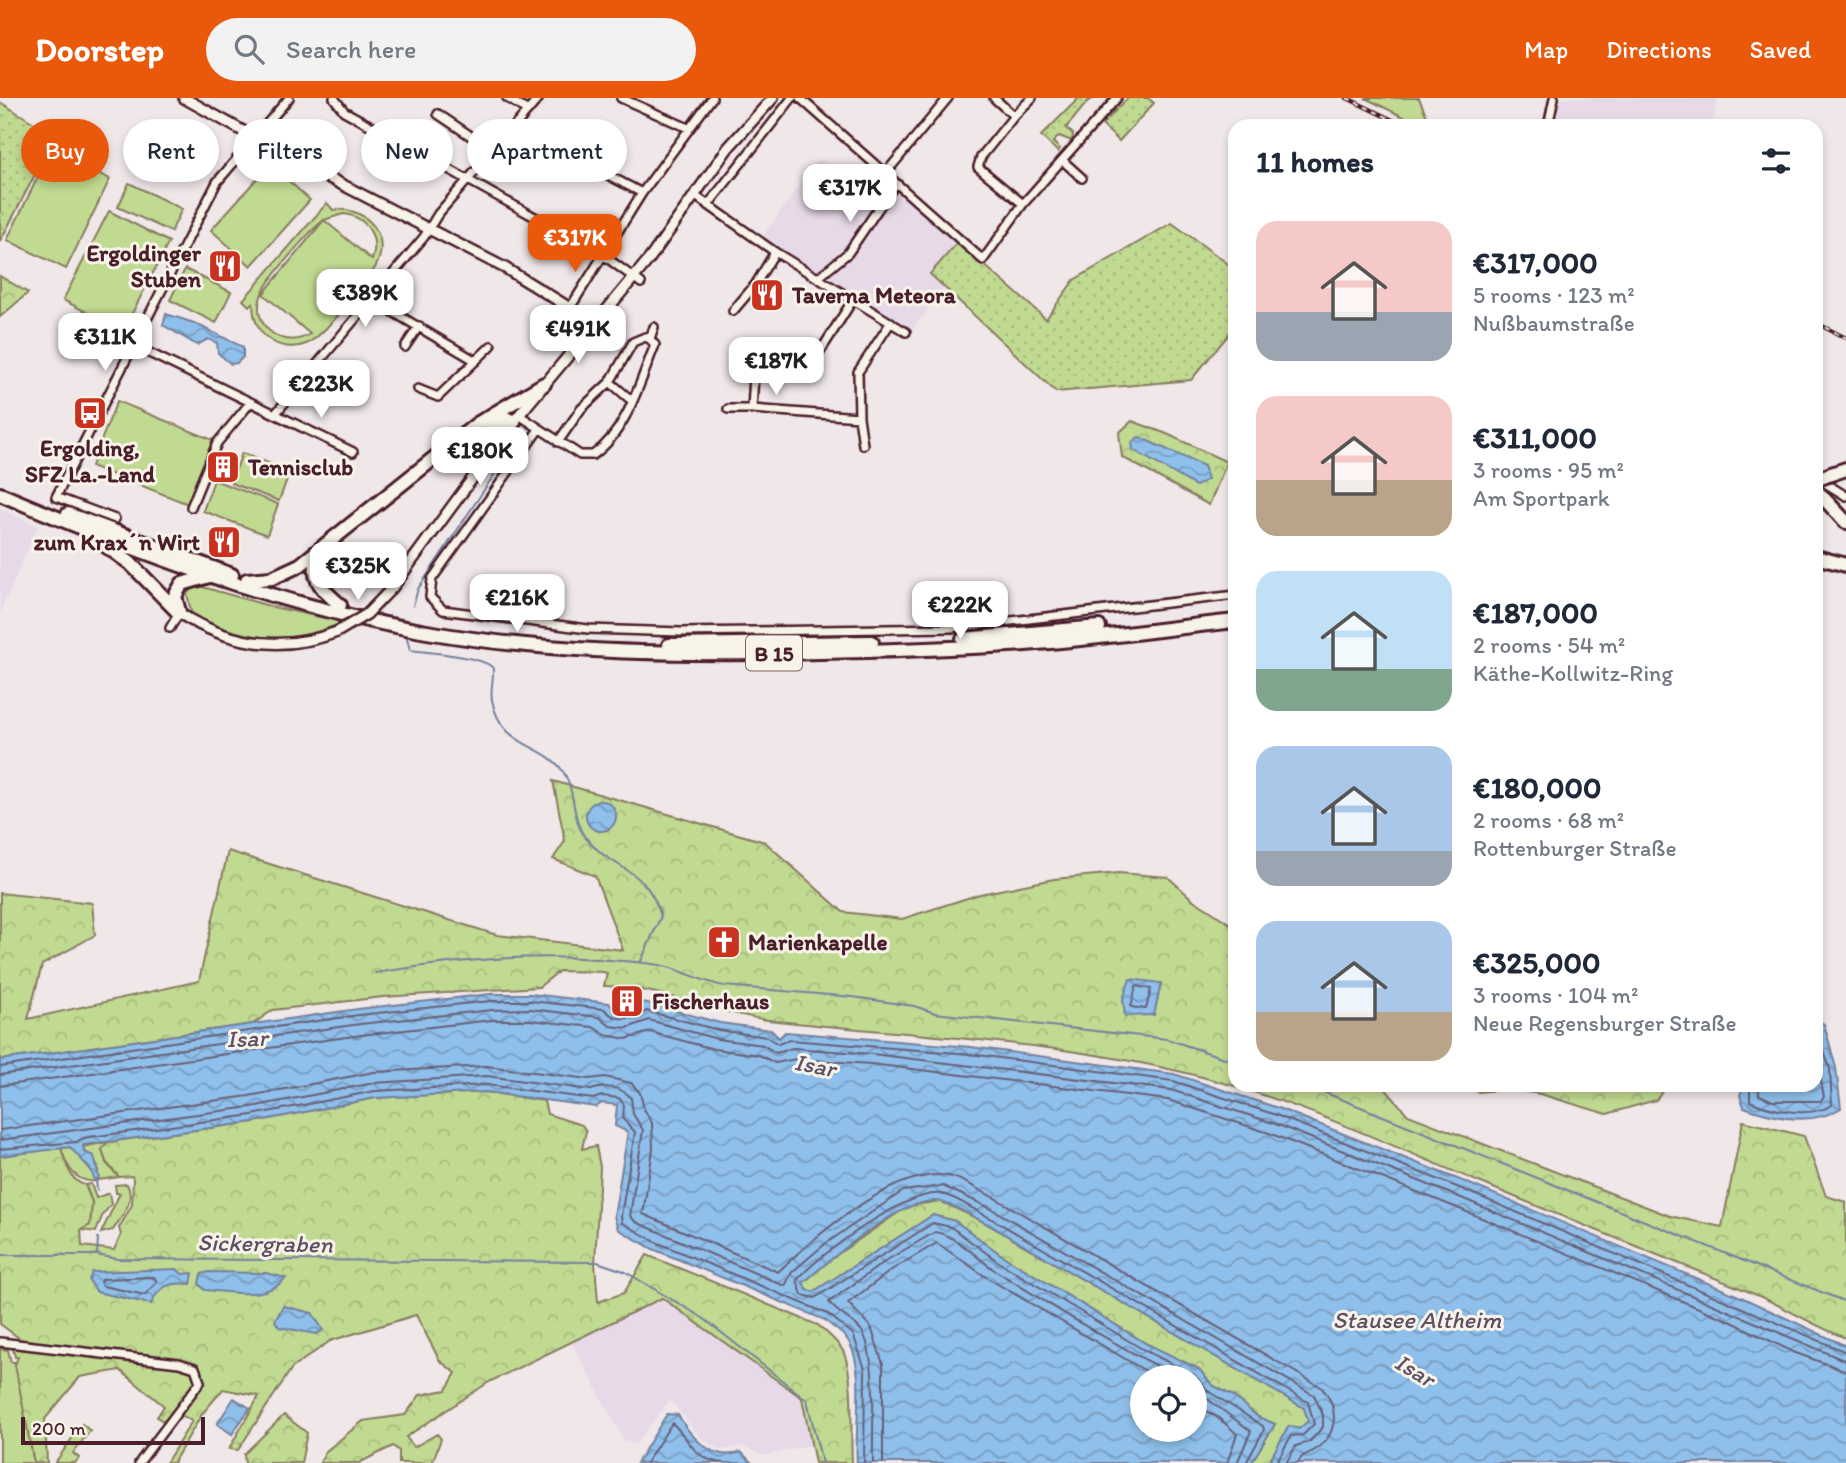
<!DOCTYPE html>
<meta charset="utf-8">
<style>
body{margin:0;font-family:Itim,sans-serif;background:#f2f2f3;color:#1f2937;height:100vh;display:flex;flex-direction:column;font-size:26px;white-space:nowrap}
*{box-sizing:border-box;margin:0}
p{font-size:23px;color:#747a83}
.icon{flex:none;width:38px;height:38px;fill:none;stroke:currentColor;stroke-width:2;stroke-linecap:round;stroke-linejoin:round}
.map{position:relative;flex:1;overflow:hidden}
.side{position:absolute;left:1228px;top:21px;width:595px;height:973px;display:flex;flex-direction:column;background:#fff;border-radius:21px;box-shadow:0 4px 10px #0003}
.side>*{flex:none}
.banner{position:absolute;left:21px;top:21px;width:665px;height:63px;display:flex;gap:14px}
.controls{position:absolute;left:1130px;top:1267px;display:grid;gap:14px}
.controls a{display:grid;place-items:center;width:77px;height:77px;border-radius:50%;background:#fff;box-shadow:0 4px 10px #0003;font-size:35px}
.scale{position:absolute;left:21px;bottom:18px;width:184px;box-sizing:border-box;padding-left:7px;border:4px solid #4a1f2b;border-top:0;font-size:19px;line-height:24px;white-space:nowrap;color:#4a1f2b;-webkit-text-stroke:5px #f7f3e8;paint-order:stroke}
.price{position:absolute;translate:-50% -60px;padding:0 16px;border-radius:14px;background:#fff;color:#222;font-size:23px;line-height:46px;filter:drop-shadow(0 2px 4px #0008)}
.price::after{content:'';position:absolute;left:50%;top:42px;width:21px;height:16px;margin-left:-10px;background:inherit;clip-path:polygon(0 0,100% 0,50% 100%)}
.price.active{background:#ea580c;color:#fff}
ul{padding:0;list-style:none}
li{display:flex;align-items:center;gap:21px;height:175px;padding:0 28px}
li span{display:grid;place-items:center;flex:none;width:196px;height:140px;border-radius:21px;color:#555}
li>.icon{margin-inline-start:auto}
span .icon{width:84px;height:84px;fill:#fffc;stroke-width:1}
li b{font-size:30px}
h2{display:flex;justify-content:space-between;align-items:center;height:84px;padding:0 28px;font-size:30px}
.tag{padding:0 24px;border-radius:32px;background:#fff;box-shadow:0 4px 10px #0003;font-size:24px;line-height:63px}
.tag.active{background:#ea580c;color:#fff}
header{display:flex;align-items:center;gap:42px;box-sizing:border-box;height:98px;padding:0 35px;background:#ea580c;color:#fff}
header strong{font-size:33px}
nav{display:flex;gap:38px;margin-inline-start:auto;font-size:24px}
.search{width:490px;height:63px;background:#f2f2f3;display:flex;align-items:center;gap:18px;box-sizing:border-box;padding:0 24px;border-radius:38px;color:#747a83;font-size:26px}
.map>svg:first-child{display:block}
</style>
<header>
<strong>Doorstep</strong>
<div class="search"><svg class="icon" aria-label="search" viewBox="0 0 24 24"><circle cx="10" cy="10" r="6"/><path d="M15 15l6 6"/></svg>Search here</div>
<nav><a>Map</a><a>Directions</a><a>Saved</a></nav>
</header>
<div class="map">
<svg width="1846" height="1365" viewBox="0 0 1846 1365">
<defs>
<pattern id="forest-crowns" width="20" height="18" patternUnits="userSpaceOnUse" patternTransform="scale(1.75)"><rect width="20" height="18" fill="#c1da91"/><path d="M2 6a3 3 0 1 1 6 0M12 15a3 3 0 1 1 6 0" fill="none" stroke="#a7bb7d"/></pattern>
<pattern id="park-dots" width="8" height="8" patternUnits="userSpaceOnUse" patternTransform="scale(1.75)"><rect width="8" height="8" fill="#c1da91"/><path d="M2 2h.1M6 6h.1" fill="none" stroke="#a7bb7d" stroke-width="1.8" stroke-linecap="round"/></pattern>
<pattern id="water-waves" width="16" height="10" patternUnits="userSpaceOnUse" patternTransform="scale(1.75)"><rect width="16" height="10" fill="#8fc0eb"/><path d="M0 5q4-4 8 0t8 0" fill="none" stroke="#779bbf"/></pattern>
</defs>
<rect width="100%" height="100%" fill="#f0e7e8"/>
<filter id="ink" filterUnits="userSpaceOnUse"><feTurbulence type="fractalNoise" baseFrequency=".0143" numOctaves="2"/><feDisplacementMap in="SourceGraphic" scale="14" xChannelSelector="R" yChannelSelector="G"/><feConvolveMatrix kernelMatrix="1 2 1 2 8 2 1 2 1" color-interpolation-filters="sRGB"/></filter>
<g filter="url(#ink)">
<path fill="#e7d9e8" d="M1551,0H1717L1712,28H1544Z
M819,60L876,111L897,91L958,144L930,176L945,190L910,235L762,139Z
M0,411L38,428L0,515Z
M662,1199L802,1300L810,1347L764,1358L743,1348L721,1352L701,1340L670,1302L636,1346L624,1343L572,1245Z"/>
<path fill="#c1da91" stroke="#867c5e" stroke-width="2" fill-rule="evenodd" d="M1365,0H1419L1431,28H1422Z
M51,52L110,81L66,171L7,142Z
M270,66L310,102L251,168L211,132Z
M129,85L182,111L171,134L118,109Z
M327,105L333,112C361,108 388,131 379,161C374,178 323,239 306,246C294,251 280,249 270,242C257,233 253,220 253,205L249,208L243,202ZM343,116C366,118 380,139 372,162L324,122ZM324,122L263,196L310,236C285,253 250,229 261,198C265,184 311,131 324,122Z
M109,113L169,144L123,233L63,202Z
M185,171L231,194L216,225L170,202Z
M117,303L213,342L188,406L91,368Z
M242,355L290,373L279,403L231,385Z
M214,382L278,406L267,437L203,413Z
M199,488L273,509L343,524C292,548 238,545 191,514L187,495Z
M108,1044L102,1051L106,1065L119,1079L98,1082V1069L82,1049Z
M70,1049L92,1072L95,1083C75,1085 66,1068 61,1050Z
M91,1086L96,1100L109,1095L111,1107L103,1116L96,1134L81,1132L90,1127L92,1104L85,1087Z
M127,1086C136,1103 122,1118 113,1132L101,1135L120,1095H116L115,1087Z
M0,1251L8,1252L11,1264H15L34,1365H0Z
M82,1326L90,1333L73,1355L79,1360L75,1365H55Z"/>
<path fill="url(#forest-crowns)" stroke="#867c5e" stroke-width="2" d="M0,178L28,195L0,219Z
M1132,323L1167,336L1227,364L1209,407L1122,359L1119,335Z
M553,683L765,744L843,814L902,821L980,796L1054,781L1118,775L1168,779L1192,801L1235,829L1236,987H1382L1408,1017L1670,1118L1722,1129L1743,1023L1804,1038L1826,1098L1846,1104V1240C1813,1228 1784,1208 1752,1195C1661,1158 1569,1122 1479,1084C1393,1048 1307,1008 1217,983C1074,943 924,939 777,923C718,917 663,889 604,888L607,876L604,874L559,873L539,889L383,899L273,912L253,926L0,962V795L92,805L95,837L42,867L28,921L199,883L228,753L497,837L623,852L595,778L553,761L565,743Z
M1465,987H1667L1656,1002L1607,1016L1540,996L1509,991L1478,994Z
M486,994L544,1003L547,1016L582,1027L586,1033L582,1051L596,1048L600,1069L595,1166L598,1204L624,1195L647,1157L818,1227C827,1235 839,1244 844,1255C855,1284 850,1334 852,1365H815L802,1300L662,1200L489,1284L406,1339L414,1349L437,1336L441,1341L432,1365H399V1353L393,1348L359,1365H320L325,1354L363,1323L405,1317L420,1297L446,1292L456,1275L440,1263L416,1217L330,1243L292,1270L238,1352L229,1351L259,1298L223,1291L202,1316L173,1365H166L192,1323L177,1315L163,1323L157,1319L164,1308L120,1272L80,1279L45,1321L47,1365H34L15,1267L18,1259H15L13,1251L19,1240L0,1226V1058L61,1050C65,1063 70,1084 85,1087L92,1104L90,1127L81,1132L82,1148L114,1152L121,1137L119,1130L132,1107L133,1081L132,1078L119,1079L106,1064L102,1051L108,1044L254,1024L375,1000Z
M940,1103L982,1123L1304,1310L1309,1323L1299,1331L1289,1328L1268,1365H1251L1275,1326L1258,1319L1233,1298L1212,1287L1199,1271L1147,1246L1003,1158L955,1123L933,1117L813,1194L807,1193L803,1185L835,1158L908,1108Z
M284,1317L307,1335L301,1365H245L244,1356Z"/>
<path fill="url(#park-dots)" stroke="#867c5e" stroke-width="2" d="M1079,0H1095L1088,3L1066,30L1073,36L1072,43L1059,38L1053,44L1060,51L1058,54L1041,38Z
M1128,0H1148L1154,5L1119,43L1102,27L1105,24L1102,20L1104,18L1108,21L1116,12L1112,8L1115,5L1119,9Z
M0,4L55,38L0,144Z
M1172,125L1235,171V229L1191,282L1056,294L930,176L958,144L1046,221L1074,182Z"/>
<path fill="url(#water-waves)" stroke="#73809e" stroke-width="2" fill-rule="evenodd" d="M166,216L194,225L243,249V259L237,265L231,266L218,255L217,245L208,241L197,247L163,227Z
M1139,339L1204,368L1208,381L1196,388L1133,352L1132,344Z
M586 718a15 15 0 1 1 30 0a15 15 0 1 1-30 0Z
M1130,881L1161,885L1154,917L1125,918L1123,901Z
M491,896H531L609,905L615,913L629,915L644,904L720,925L771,932L779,940L785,934L971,949L1174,976L1278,1010L1465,1084L1741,1199L1846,1248V1365H1268L1289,1328L1299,1331L1308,1323L1304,1310L982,1123C969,1117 956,1108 942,1104C907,1094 830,1162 803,1185L807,1192L813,1194L933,1117L955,1123L1003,1158L1147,1246L1199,1271L1212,1287L1233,1298L1258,1319L1275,1326L1251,1365H857C854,1330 866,1274 849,1244C845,1236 832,1229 825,1222L653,1151L618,1131L614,1118L628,1034L615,1028L617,1007L602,1005L596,1009L486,994L375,1000L254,1024L83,1047L84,1054L94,1058L99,1079L95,1083L91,1072L70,1049L0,1058V962L358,911ZM1143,1279H1195V1332H1143Z
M1817,922L1824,926L1836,970L1841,1010C1813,1028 1774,1020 1744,1009L1740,997L1744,987H1816Z
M177,1171L182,1176L193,1175L191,1186C171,1184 159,1187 151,1206L97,1194L89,1182L92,1174Z
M209,1174L266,1175L286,1180C265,1203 234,1194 205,1192L199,1186L201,1176Z
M283,1208L312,1215L323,1232L316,1236L279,1229L275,1223Z
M234,1300L250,1310L232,1336L217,1326Z
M667,1316L678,1317C690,1338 713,1365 741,1354L752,1365H637Z"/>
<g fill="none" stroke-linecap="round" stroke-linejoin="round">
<path stroke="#665f78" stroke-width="2" d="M1136,888L1151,891L1146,911L1131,909Z
M0,969L359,917L491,903H531L604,911C618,926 631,921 647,913L718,932L767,939L778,946L789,942L970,956L1173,983L1276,1017L1462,1091L1846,1254
M0,977L360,926L492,912L530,911L599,919L610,928L627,930L649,922L717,941L763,947L776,955L793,950L872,956L1171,992L1273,1025L1459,1099L1846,1263
M1750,987V1003C1771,1013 1812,1020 1832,1007L1830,971L1816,930
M1759,987V997L1773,1003H1821L1824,999L1816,958
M0,988L361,937L492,922H530L593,929L606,937L626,941L650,934L714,951L759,957L775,965L796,961L871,966L1168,1002L1269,1035L1455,1109L1730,1223L1793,1254L1846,1273
M0,1032L249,998L374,974L487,968L589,981L605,979L631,985L640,995L644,1011L652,1025L653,1051L643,1116L778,1174C814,1139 888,1075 941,1077C958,1077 979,1093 995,1100L1321,1289C1340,1309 1338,1337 1315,1352C1307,1357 1302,1356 1298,1365
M0,1042L251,1009L374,985L487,978L591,992C604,987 621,988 631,1000L633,1016L643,1032L630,1118L636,1124L785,1188L792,1174L825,1146L903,1093L943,1088L990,1110L1314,1297L1323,1317V1329L1309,1344L1296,1348L1286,1365
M0,1051L76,1044L83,1040L252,1017L375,993L487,987L593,1001L602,998L619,1000L624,1007L623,1021L635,1034L621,1118L622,1125L656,1144L828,1216L853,1236L865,1271L864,1365
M154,1179L157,1184L145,1197L103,1188L100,1184L103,1181Z
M1195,1292L1251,1333L1237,1365
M1195,1307L1219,1320L1237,1336L1227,1365
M646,1365L672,1325C690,1341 693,1362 723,1365
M873,1365C872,1333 878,1255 861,1232C852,1221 836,1215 829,1204L887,1162L935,1134C955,1137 976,1159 993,1171C1053,1209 1116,1248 1179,1279
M883,1365V1266L871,1229L848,1205L893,1171L937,1145L989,1181L1156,1279
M1246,1365L1264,1332L1263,1328L1208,1293L1194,1277L1144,1252L1000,1165L951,1129L933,1125L815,1200L802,1197L797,1182C820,1156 906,1092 941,1096C955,1098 972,1111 985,1117L1308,1304L1314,1326L1303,1337L1291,1338L1276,1365"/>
<path stroke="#73809e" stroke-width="2" d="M413,508L418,491L516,344
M407,540L410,552C427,554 483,558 493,570C494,580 490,592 492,602C501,650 543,645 562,672C576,691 571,720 585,739C614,775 645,766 661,818L641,863
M375,875C457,862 538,854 621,863C635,864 650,865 664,868C685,873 702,884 724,888L853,899L914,908L935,915L1167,941L1236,964
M1306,987L1846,1204
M96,1081L97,1092
M97,1156L98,1140
M0,1157H97L118,1161L597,1164L624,1173L703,1220L807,1302L822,1365"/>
<g stroke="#4a1f2b" stroke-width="12">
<path id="minor" d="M334,0L344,13L603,157L641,185
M507,0L528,13
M621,0L688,30
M800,0L983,162L1023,106L1117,0
M994,0L1014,18L981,59L978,69L1023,106
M438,16L493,53
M1014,18L1032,0
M515,28L642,95
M1548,28L1554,0
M1062,62L1082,80
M885,76L948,0
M694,97L775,154L906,234
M708,107L792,0
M819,179L848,155L895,86
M854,200L813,265L755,261L752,311L859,319L858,274L891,224
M371,201L476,263
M570,210L642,95L712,0
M733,213L755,187L775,154
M135,248L353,354
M405,249L419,228
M610,284L631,302
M418,291L438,299L491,248
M728,311H752
M276,315L424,139L438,116L539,0
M519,317L580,357H593C627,334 640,283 655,247L650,241L654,229
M859,319L863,347
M539,331L432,481L430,499L443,512L588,531L681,534L951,530L1236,497
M558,344L581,311L610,284L633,244L645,239L650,241
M1817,380L1846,398
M191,409L217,345L250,305
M115,421L56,399L217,84L289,0
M170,530L179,515
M0,1244L179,1265L195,1270L200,1284L139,1365"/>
</g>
<g stroke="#4a1f2b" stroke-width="14">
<path id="tertiary" d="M184,0L300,65L505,170L570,210L590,229
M392,490L519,317L650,160L728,50L773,0
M179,515C228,546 282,555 337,534"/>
</g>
<g stroke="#4a1f2b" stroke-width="18">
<path id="trunk" d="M495,315L514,324
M480,325L490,324L506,334
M1831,376L1846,371
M1817,393L1846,424
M0,396C139,455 278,508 427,534C538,553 649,556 762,555C844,554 927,552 1009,547C1084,543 1160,531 1236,523
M68,416L232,477
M99,443L130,465L179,515
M321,453C308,478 320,490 340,507
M1816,459L1846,467
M247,482L272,480L300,467L477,326L544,286
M179,514L175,498L182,486L209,478
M963,541L1099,529
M669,547L872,544"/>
</g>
<use href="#minor" stroke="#f7f3e8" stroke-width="7"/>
<use href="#tertiary" stroke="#f7f3e8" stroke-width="9"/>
<use href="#trunk" stroke="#f7f3e8" stroke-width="12"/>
<g stroke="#4a1f2b" stroke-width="4.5">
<path id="rail" d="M1347,0L1405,28
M1816,225L1846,240"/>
</g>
<use href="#rail" stroke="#f7f3e8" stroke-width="2" stroke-dasharray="5" stroke-linecap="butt"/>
<g stroke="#4a1f2b" stroke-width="14" stroke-linecap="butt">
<path id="tertiary-bridge" d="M337,534L367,516L392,490"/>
</g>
<g stroke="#4a1f2b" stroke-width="18" stroke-linecap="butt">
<path id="trunk-bridge" d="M1816,382L1831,376"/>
</g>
<use href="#tertiary-bridge" stroke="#f7f3e8" stroke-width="9"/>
<use href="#trunk-bridge" stroke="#f7f3e8" stroke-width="12"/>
</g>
</g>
<defs>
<g id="restaurant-square" transform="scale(1.75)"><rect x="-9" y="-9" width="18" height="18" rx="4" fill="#c8321e" stroke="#f7f3e8"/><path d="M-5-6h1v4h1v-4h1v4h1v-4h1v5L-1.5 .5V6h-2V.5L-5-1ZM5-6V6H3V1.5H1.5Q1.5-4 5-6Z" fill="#fff"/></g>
<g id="bus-square" transform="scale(1.75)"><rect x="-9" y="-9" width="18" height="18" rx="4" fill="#c8321e" stroke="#f7f3e8"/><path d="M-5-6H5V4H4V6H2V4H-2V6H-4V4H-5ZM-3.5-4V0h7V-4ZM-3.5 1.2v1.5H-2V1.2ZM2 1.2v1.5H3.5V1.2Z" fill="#fff"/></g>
<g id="building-square" transform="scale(1.75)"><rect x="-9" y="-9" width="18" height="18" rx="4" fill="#c8321e" stroke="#f7f3e8"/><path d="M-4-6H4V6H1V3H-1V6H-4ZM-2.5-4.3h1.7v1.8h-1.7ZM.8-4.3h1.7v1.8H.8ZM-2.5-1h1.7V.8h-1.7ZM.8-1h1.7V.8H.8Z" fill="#fff"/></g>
<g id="church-square" transform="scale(1.75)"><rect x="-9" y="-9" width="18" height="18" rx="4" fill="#c8321e" stroke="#f7f3e8"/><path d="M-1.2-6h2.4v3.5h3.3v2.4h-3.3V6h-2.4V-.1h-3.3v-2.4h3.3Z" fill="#fff"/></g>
</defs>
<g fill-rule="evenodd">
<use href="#restaurant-square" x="225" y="168"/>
<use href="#restaurant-square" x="767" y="197"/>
<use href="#bus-square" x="90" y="315"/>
<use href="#building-square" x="223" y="369"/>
<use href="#restaurant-square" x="224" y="444"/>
<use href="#church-square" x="724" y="844"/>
<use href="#building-square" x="627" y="903"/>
</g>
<g text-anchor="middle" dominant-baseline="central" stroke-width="6" stroke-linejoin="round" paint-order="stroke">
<rect fill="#f7f3e8" stroke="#7e5f64" stroke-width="2" x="746" y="537.5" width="56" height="35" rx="5"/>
<g font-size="21" font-weight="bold" fill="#4a1f2b">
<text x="774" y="555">B 15</text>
</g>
<g font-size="23" font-weight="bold" fill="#4a1f2b" stroke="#f7f3e8" text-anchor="start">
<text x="201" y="155" text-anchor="end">Ergoldinger<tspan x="201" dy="26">Stuben</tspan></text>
<text x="792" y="197">Taverna Meteora</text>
<text x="90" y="350" text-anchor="middle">Ergolding,<tspan x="90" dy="26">SFZ La.-Land</tspan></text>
<text x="248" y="369">Tennisclub</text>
<text x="200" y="444" text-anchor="end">zum Krax´n Wirt</text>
<text x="748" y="844">Marienkapelle</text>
<text x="652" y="903">Fischerhaus</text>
</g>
<g font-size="24" font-style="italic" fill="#5f4f65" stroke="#f7f3e8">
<text transform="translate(247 940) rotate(-2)">Isar</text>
<text transform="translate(815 967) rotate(11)">Isar</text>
<text transform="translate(265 1145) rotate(1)">Sickergraben</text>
<text x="1417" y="1221">Stausee Altheim</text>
<text transform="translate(1415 1272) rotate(31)">Isar</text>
</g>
</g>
</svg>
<div class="controls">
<a><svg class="icon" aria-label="locate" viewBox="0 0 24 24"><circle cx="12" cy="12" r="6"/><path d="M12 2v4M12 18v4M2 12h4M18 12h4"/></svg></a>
</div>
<div class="scale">200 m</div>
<b class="price" style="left:850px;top:126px">€317K</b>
<b class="price active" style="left:575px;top:176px">€317K</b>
<b class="price" style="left:365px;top:231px">€389K</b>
<b class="price" style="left:578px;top:267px">€491K</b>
<b class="price" style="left:105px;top:275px">€311K</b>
<b class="price" style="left:776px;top:299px">€187K</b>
<b class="price" style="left:321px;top:322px">€223K</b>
<b class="price" style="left:480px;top:389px">€180K</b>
<b class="price" style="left:358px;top:504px">€325K</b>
<b class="price" style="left:517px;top:536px">€216K</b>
<b class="price" style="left:960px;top:543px">€222K</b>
<div class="banner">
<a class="tag active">Buy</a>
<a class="tag">Rent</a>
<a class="tag">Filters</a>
<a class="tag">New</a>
<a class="tag">Apartment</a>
</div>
<section class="side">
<h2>11 homes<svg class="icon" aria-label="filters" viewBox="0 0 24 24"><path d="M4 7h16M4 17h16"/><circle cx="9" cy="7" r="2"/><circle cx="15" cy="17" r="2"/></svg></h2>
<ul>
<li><span style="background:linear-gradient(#f6c9c9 65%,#9aa5b1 0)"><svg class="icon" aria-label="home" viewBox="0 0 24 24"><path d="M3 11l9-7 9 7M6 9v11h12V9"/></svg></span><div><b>€317,000</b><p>5 rooms · 123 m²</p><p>Nußbaumstraße</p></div></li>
<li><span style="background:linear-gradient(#f6c9c9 60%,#b9a48a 0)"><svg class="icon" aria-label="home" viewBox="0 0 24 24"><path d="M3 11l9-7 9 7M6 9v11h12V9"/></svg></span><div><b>€311,000</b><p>3 rooms · 95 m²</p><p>Am Sportpark</p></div></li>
<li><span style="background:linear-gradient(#bfe0f5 70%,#7fa58c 0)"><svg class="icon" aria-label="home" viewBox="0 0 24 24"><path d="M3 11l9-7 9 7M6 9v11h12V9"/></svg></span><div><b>€187,000</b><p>2 rooms · 54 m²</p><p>Käthe-Kollwitz-Ring</p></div></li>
<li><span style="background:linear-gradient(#a9c7e8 75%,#9aa5b1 0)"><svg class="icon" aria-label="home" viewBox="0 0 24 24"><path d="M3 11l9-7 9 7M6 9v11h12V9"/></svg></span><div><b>€180,000</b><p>2 rooms · 68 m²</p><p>Rottenburger Straße</p></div></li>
<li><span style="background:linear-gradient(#a9c7e8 65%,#b9a48a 0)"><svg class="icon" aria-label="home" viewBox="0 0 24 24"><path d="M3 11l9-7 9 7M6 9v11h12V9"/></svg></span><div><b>€325,000</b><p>3 rooms · 104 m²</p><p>Neue Regensburger Straße</p></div></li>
</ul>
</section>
</div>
